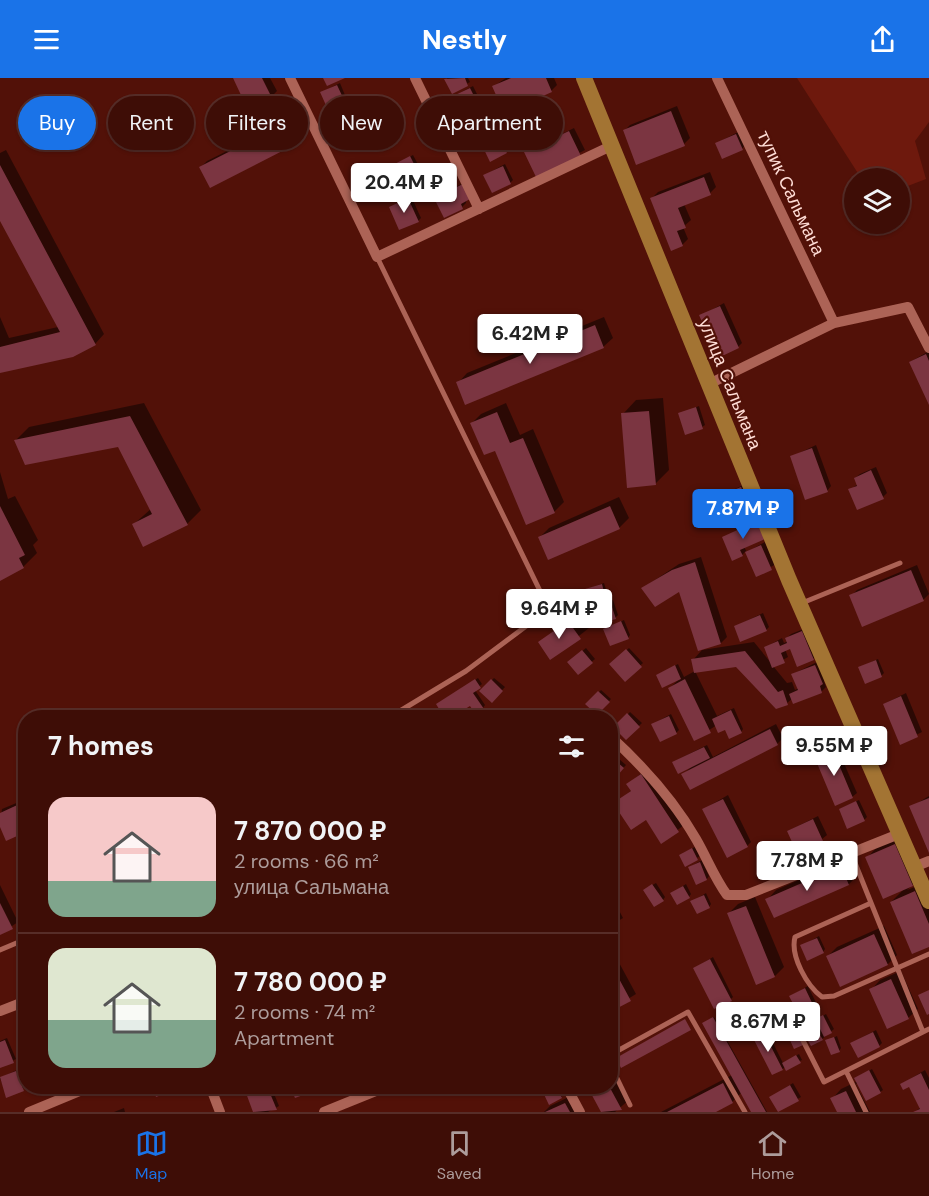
<!DOCTYPE html>
<meta charset="utf-8">
<style>
body{margin:0;font-family:"DM Sans",sans-serif;background:#451610;color:#f1f3f6;height:100vh;display:flex;flex-direction:column;font-size:22px;white-space:nowrap}
*{box-sizing:border-box;margin:0}
p{font-size:20px;color:#ad9c9b}
.icon{flex:none;width:33px;height:33px;fill:none;stroke:currentColor;stroke-width:2;stroke-linecap:round;stroke-linejoin:round}
.map{position:relative;flex:1;overflow:hidden}
.side{position:absolute;left:18px;top:632px;width:600px;height:384px;display:flex;flex-direction:column;background:#3e0d06;border-radius:24px;box-shadow:0 2px 4px #0004,0 0 0 2px #572d28}
.side>*{flex:none}
.banner{position:absolute;left:18px;top:18px;width:600px;height:54px;display:flex;gap:12px}
.controls{position:absolute;left:844px;top:90px;display:grid;gap:12px}
.controls a{display:grid;place-items:center;width:66px;height:66px;border-radius:50%;background:#3e0d06;box-shadow:0 2px 4px #0004,0 0 0 2px #572d28;font-size:30px}
.price{position:absolute;translate:-50% -51px;padding:0 14px;border-radius:6px;background:#fff;color:#222;font-size:20px;line-height:39px;filter:drop-shadow(0 2px 3px #0008)}
.price::after{content:'';position:absolute;left:50%;top:36px;width:18px;height:14px;margin-left:-9px;background:inherit;clip-path:polygon(0 0,100% 0,50% 100%)}
.price.active{background:#1a73e8;color:#fff}
ul{padding:0;list-style:none}
li{display:flex;align-items:center;gap:18px;height:150px;padding:0 30px}
li+li{border-top:2px solid #572d28}
li span{display:grid;place-items:center;flex:none;width:168px;height:120px;border-radius:18px;color:#555}
li>.icon{margin-inline-start:auto}
span .icon{width:72px;height:72px;fill:#fffc;stroke-width:1}
li b{font-size:26px}
h2{display:flex;justify-content:space-between;align-items:center;height:72px;padding:0 30px;font-size:26px}
.pill{padding:0 21px;border-radius:27px;background:#3e0d06;box-shadow:0 2px 4px #0004,0 0 0 2px #572d28;font-size:21px;line-height:54px}
.pill.active{background:#1a73e8;color:#fff}
header{display:flex;justify-content:space-between;align-items:center;height:78px;padding:0 30px;background:#1a73e8;color:#fff;font-size:27px;font-weight:700}
.tabs{display:flex;justify-content:space-around;align-items:center;height:84px;border-top:2px solid #572d28;background:#3e0d06;font-size:16px;color:#ad9c9b}
.tabs a{display:grid;justify-items:center;gap:3px}
.tabs .active{color:#1a73e8}
.map>svg:first-child{display:block}
</style>
<header><svg class="icon" aria-label="menu" viewBox="0 0 24 24"><path d="M4 6h16M4 12h16M4 18h16"/></svg>Nestly<svg class="icon" aria-label="share" viewBox="0 0 24 24"><path d="M12 15V3M7 8l5-5 5 5M5 13v7h14v-7"/></svg></header>
<div class="map">
<svg width="929" height="1034" viewBox="0 0 929 1034">
<rect width="100%" height="100%" fill="#521108"/>
<path fill="#6e190d" d="M797,0H929V44L915,63L926,101L900,111V100H861Z"/>
<path fill="#0007" d="M235,0H270L277,13L271,19Z
M447,0H468L470,4L452,14Z
M506,0H554L557,7L551,13L494,8Z
M340,5L347,22L345,25L322,14Z
M473,8L481,24L478,26L458,16Z
M677,28L690,60L684,66L624,53L630,47Z
M281,29L297,61L291,67L211,108L201,89L207,83L263,55L257,44Z
M486,29L494,45L491,47L466,40Z
M523,31L536,60L534,62L510,39Z
M574,50L585,72L537,97L526,74Z
M498,51L508,71L506,74L483,59Z
M738,54L744,68L742,71L717,65Z
M6,72L104,256L95,266L0,293V239L9,260L58,249L0,140V75Z
M413,77L423,96L420,98L386,91Z
M505,86L513,102L510,105L485,97Z
M710,94L716,109L710,115L684,126L691,142L683,149L688,161L682,167L652,120L658,114Z
M467,103L466,125L462,129L436,120Z
M411,118L421,140L418,143L391,129Z
M724,225L742,265L738,269L701,238Z
M604,239L613,260L603,269L458,305L467,295Z
M929,273V323L910,284Z
M663,320L669,392L655,406L623,336L636,322Z
M144,325L201,432L187,446H134L152,430L119,367L15,363L29,349Z
M506,325L520,357L533,351L564,424L554,434L472,345L481,336Z
M699,328L705,347L702,349L680,336Z
M816,367L831,408L827,413L791,379Z
M876,389L887,415L883,419L850,412L858,406L855,400L860,396Z
M0,394L8,421L15,418L38,462L33,467L37,475L23,489L0,501Z
M745,406L756,431L751,435L719,419Z
M619,419L629,440L619,450L540,459L549,450Z
M761,440L744,469L747,474L765,464L776,486L757,497L746,473L742,477L723,460Z
M701,479L727,559L721,565L699,572L680,511L643,510L679,486Z
M917,487L929,516L923,522L851,518L857,512Z
M604,505L608,518L605,520L587,511Z
M613,522L618,537L615,540L594,529Z
M578,535L589,550L551,580L540,564Z
M763,535L769,549L766,552L736,548Z
M624,542L630,557L628,560L605,551Z
M806,550L817,576L813,581L790,569L785,571L788,579L773,588L787,605L792,604L795,612L799,610L793,596L819,583L826,601L824,603L826,609L822,613L792,621L787,625L737,587L695,593L717,638L734,630L743,651L741,654L717,647L695,661L670,610L679,601L657,597L678,586L684,599L695,593L693,582L702,572L754,564L771,585L766,569L782,560L784,565L788,563L787,560L791,556Z
M586,570L595,581L578,595L569,584Z
M629,570L643,585L625,601L611,586Z
M878,581L884,595L881,598L860,589Z
M478,600L482,606L475,612L485,627L483,630L470,626L446,639L440,624Z
M494,600L505,609L492,623L481,613Z
M601,612L611,621L597,635L587,626Z
M906,615L922,654L900,665L884,626Z
M577,632L584,639H571Z
M630,634L642,645L626,660L615,649Z
M671,636L679,652L676,655L653,646Z
M776,646L783,660L777,666L683,697L692,688L677,682L707,667L713,679Z
M836,667L857,715L852,719L816,678Z
M612,675L626,687L611,703L610,676Z
M647,691L684,747L662,764L646,740L615,726L632,712L628,706Z
M728,717L751,764L747,768L704,731Z
M929,718V771L911,729Z
M26,721V753L0,745L2,731Z
M859,722L867,739L864,742L840,731Z
M818,738L827,757L822,761L788,753Z
M904,758L921,798L907,812L925,805L929,816V867L891,824L905,810L867,780L876,770Z
M695,769L700,778L686,787L683,775Z
M850,780L858,797L849,806L774,838L767,822L776,812Z
M702,782L709,798L707,801L690,789Z
M656,805L665,819L663,822L647,810Z
M686,806L691,816L689,819L672,815Z
M0,807L18,844L0,856Z
M610,815L623,840L610,848Z
M706,815L711,826L709,829L692,824Z
M755,819L784,889L775,898L728,836L738,826Z
M884,848L897,877L888,886L841,907L828,878L837,869Z
M819,858L825,871L823,874L802,868Z
M610,868L636,916L610,932Z
M713,879L733,919L731,921L695,890Z
M901,893L918,931L908,940L871,912L880,902Z
M808,908L819,931L802,941L791,918Z
M826,936L834,951L822,961L807,958L821,950L816,942Z
M714,939L767,1034H753L742,1014L732,1024L713,1034H661L732,997L704,945Z
M766,951L783,985L799,976L802,982L782,991L757,956Z
M876,952L882,965L879,968L852,965Z
M837,958L841,970L839,973L827,963Z
M7,960L16,981L0,989V963Z
M610,984L630,1021L615,1034H602L588,1008H610Z
M19,991L26,1009L7,1018L0,1000Z
M872,991L883,1012L880,1014L855,1005L870,1034H838L832,1021L841,1011L858,1003L859,998Z
M925,992L929,1000V1034H915L921,1029L909,1007L902,1006Z
M793,1005L801,1019L779,1032L771,1019Z
M263,1008H271L279,1028L268,1034H255L248,1016Z
M542,1008H559L564,1016L561,1019Z
M575,1016L583,1034H544L550,1028Z
M124,1030L125,1034H114Z"/>
<path fill="#7b3541" d="M233,0H262L272,20L248,32Z
M323,0H345L327,8Z
M465,0L468,8L452,16L444,1Z
M511,0H546L552,14L504,35L492,8Z
M337,7L346,26L329,34L320,14Z
M470,10L479,28L463,36L453,18Z
M484,31L492,48L473,57L465,40Z
M520,33L535,63L523,69L508,38Z
M671,33L685,68L636,87L623,52Z
M275,34L292,68L210,110L199,89L262,57L255,44Z
M495,53L507,75L490,84L479,61Z
M569,53L581,78L536,99L524,74Z
M736,56L743,72L722,81L715,65Z
M410,78L421,100L395,112L385,91Z
M0,87L96,267L73,279L0,295V269L60,254L0,143Z
M503,88L511,106L492,115L483,97Z
M704,99L711,117L678,130L686,150L677,153L683,168L671,173L650,120Z
M463,106L470,121L461,126L463,131L444,140L434,120Z
M408,120L419,144L399,152L389,129Z
M720,228L739,270L718,280L699,237Z
M595,247L604,270L465,327L456,304Z
M926,276L929,283V327L909,284Z
M696,329L703,351L685,357L678,335Z
M649,333L656,407L627,410L621,335Z
M497,334L510,365L523,360L555,435L526,447L495,373L484,377L470,345Z
M130,338L188,447L143,469L132,446L152,436L118,369L25,387L14,362Z
M812,370L828,414L805,422L790,378Z
M871,392L884,421L857,432L848,411L857,408L854,400Z
M741,409L752,436L731,445L718,418Z
M0,428L25,477L19,480L24,490L0,503Z
M610,428L620,451L548,482L538,459Z
M757,443L765,461L740,472L743,478L732,483L722,459Z
M761,467L772,492L756,499L745,474Z
M695,484L721,566L698,573L679,514L655,529L641,510L672,492Z
M911,492L924,523L862,549L849,517Z
M602,506L606,522L589,526L585,511Z
M610,523L616,541L597,546L592,529Z
M760,537L767,553L740,564L734,548Z
M568,543L581,561L550,582L538,564Z
M621,543L629,561L610,568L603,551Z
M802,553L814,582L797,589L790,571L781,575L785,585L772,590L764,569L778,563L780,568L787,565L785,560Z
M626,571L642,589L625,604L609,586Z
M582,572L593,585L578,597L567,584Z
M745,573L778,614L783,612L788,627L776,631L736,589L694,595L691,581Z
M876,582L882,599L865,606L858,589Z
M675,587L681,601L662,610L656,597Z
M815,587L823,606L820,608L822,615L793,626L789,616L798,612L791,596Z
M475,601L481,610L473,615L484,631L475,636L470,628L452,639H444L436,626Z
M491,601L503,613L492,625L479,613Z
M685,601L711,655L694,663L668,610Z
M598,613L610,624L597,637L585,626Z
M901,618L918,659L900,667L883,626Z
M731,632L742,655L729,661L725,652L718,655L712,641Z
M627,635L640,649L626,662L613,649Z
M669,638L677,656L660,664L651,646Z
M770,651L778,667L690,712L681,696Z
M704,669L710,680L678,696L672,684Z
M832,670L853,720L835,728L814,678Z
M610,678L624,690L610,706Z
M641,696L679,754L661,766L646,742L631,752L613,725L631,713L626,706Z
M929,720V775L909,728Z
M723,721L748,769L727,780L702,731Z
M26,723V754L6,763L0,749V735Z
M856,723L865,743L847,751L839,731Z
M813,741L823,763L797,775L787,753Z
M895,766L913,808L883,821L865,779Z
M692,770L698,782L685,789L679,777Z
M700,784L707,802L696,807L688,789Z
M841,788L849,807L774,840L765,821Z
M652,806L664,823L654,829L643,812Z
M683,808L690,820L677,827L670,815Z
M915,813L929,846V869L912,876L890,824Z
M704,817L710,830L697,836L690,823Z
M0,825L13,851L0,857Z
M610,828L620,845L610,850Z
M746,828L775,899L756,907L727,835Z
M874,856L888,887L840,909L826,878Z
M817,860L824,875L807,883L800,867Z
M710,881L732,923L714,931L693,890Z
M610,884L631,923L610,934Z
M891,901L909,941L887,951L869,911Z
M805,910L817,935L802,943L789,918Z
M929,912V936L927,937L918,917Z
M823,937L832,955L824,959L815,941Z
M713,939L766,1034H751L702,945Z
M685,941L691,952L621,990L616,980Z
M817,952L823,962L811,968L805,958Z
M763,953L783,992L772,997L752,958Z
M873,954L880,969L858,980L850,965Z
M797,956L803,967L794,971L789,960Z
M834,959L840,974L831,977L825,962Z
M5,962L14,985L0,990V964Z
M796,977L801,985L786,993L782,985Z
M869,992L881,1015L866,1023L854,1000Z
M16,993L24,1013L6,1020L0,999Z
M921,995L929,1012V1034H913L920,1031L909,1009L903,1012L900,1006Z
M723,1005L733,1025L716,1034H667Z
M790,1007L799,1023L778,1034L769,1019Z
M152,1008H177L178,1011L156,1019Z
M267,1008L277,1032L253,1034L246,1015Z
M290,1008H316L317,1012L295,1020Z
M540,1008H556L562,1020L549,1027Z
M587,1008H609L622,1032L601,1034Z
M846,1013L856,1034H837L830,1020Z
M565,1025L570,1034H545Z"/>
<g fill="none" stroke-linecap="round" stroke-linejoin="round">
<path stroke="#ac6356" stroke-width="5" d="M377,179L543,519L541,537L466,593L390,639
M802,525L900,485
M851,775L923,954
M871,825L795,859C790,878 807,908 822,919L834,918L929,876
M0,872L26,861
M786,929L824,1004L929,951
M610,977L688,934L745,1034
M610,986L630,1027
M846,993L866,1034"/>
<path stroke="#ac6356" stroke-width="10" d="M290,0L377,179L611,68
M415,0L479,131
M717,0L834,245
M709,306L834,245L908,229L929,270
M610,658C644,689 673,721 696,761C707,780 714,799 727,817H746L899,756
M914,789L929,783
M0,933L26,923
M210,1008L220,1034
M566,1008L580,1034
M29,1034L92,1008
M324,1034L388,1008"/>
<path stroke="#a37433" stroke-width="16" d="M584,0L789,502L929,823"/>
</g>
<g text-anchor="middle" dominant-baseline="central" stroke-width="4.5" stroke-linejoin="round" paint-order="stroke">
<g font-size="18" fill="#ffddd6" stroke="#521108">
<text transform="translate(791 115) rotate(65)">тупик Сальмана</text>
<text transform="translate(730 306) rotate(68)">улица Сальмана</text>
</g>
</g>
</svg>
<div class="controls">
<a><svg class="icon" aria-label="layers" viewBox="0 0 24 24"><path d="M12 4l9 5-9 5-9-5zM3 14l9 5 9-5"/></svg></a>
</div>
<b class="price" style="left:404px;top:136px">20.4M ₽</b>
<b class="price" style="left:530px;top:287px">6.42M ₽</b>
<b class="price active" style="left:743px;top:462px">7.87M ₽</b>
<b class="price" style="left:559px;top:562px">9.64M ₽</b>
<b class="price" style="left:834px;top:699px">9.55M ₽</b>
<b class="price" style="left:807px;top:814px">7.78M ₽</b>
<b class="price" style="left:768px;top:975px">8.67M ₽</b>
<div class="banner">
<a class="pill active">Buy</a>
<a class="pill">Rent</a>
<a class="pill">Filters</a>
<a class="pill">New</a>
<a class="pill">Apartment</a>
</div>
<section class="side">
<h2>7 homes<svg class="icon" aria-label="filters" viewBox="0 0 24 24"><path d="M4 7h16M4 17h16"/><circle cx="9" cy="7" r="2"/><circle cx="15" cy="17" r="2"/></svg></h2>
<ul>
<li><span style="background:linear-gradient(#f6c9c9 70%,#7fa58c 0)"><svg class="icon" aria-label="home" viewBox="0 0 24 24"><path d="M3 11l9-7 9 7M6 9v11h12V9"/></svg></span><div><b>7 870 000 ₽</b><p>2 rooms · 66 m²</p><p>улица Сальмана</p></div></li>
<li><span style="background:linear-gradient(#dfe7d0 60%,#7fa58c 0)"><svg class="icon" aria-label="home" viewBox="0 0 24 24"><path d="M3 11l9-7 9 7M6 9v11h12V9"/></svg></span><div><b>7 780 000 ₽</b><p>2 rooms · 74 m²</p><p>Apartment</p></div></li>
</ul>
</section>
</div>
<nav class="tabs">
<a class="active"><svg class="icon" aria-label="map" viewBox="0 0 24 24"><path d="M3 6l6-2 6 2 6-2v14l-6 2-6-2-6 2zM9 4v14M15 6v14"/></svg>Map</a>
<a><svg class="icon" aria-label="saved" viewBox="0 0 24 24"><path d="M7 4h10v16l-5-4-5 4z"/></svg>Saved</a>
<a><svg class="icon" aria-label="home" viewBox="0 0 24 24"><path d="M3 11l9-7 9 7M6 9v11h12V9"/></svg>Home</a>
</nav>
